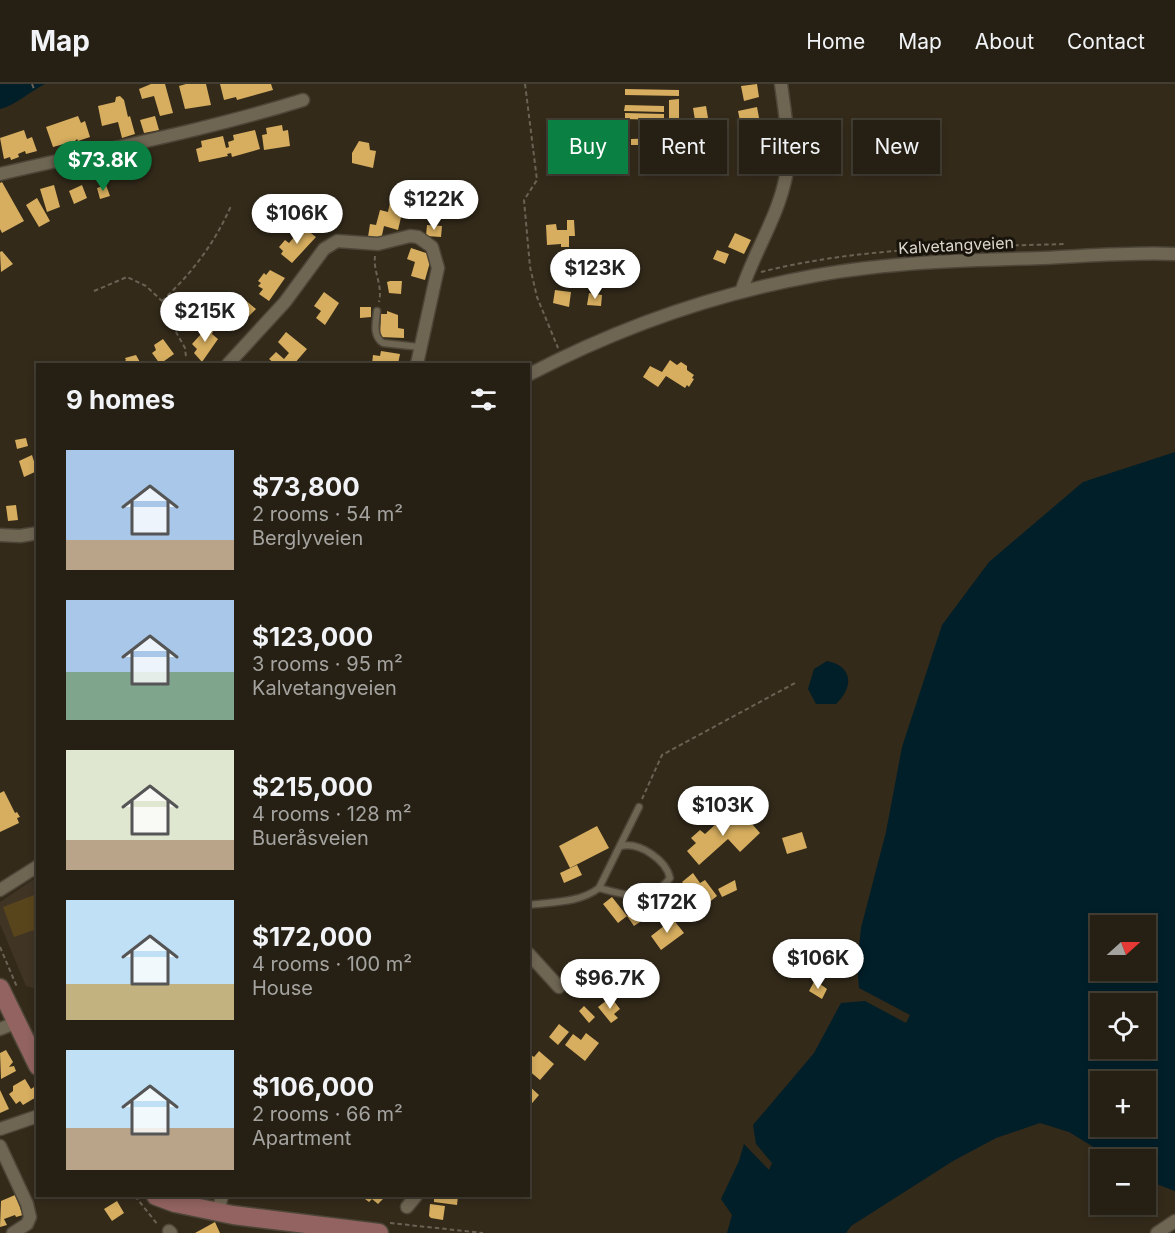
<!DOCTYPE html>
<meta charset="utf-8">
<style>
body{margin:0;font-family:Inter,sans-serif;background:#2e281d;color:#f1f3f6;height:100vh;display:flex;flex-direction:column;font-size:22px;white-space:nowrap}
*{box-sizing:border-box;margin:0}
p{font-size:20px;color:#a4a3a0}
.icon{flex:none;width:33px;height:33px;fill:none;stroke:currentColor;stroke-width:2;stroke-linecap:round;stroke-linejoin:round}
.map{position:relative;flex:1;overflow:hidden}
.details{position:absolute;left:36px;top:279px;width:494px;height:834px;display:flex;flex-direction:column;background:#262014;border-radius:0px;box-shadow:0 3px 9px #0003,0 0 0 2px #423e34}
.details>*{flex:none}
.guide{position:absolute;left:548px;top:36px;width:537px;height:54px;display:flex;gap:12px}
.needle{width:39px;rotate:69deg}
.fabs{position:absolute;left:1090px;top:831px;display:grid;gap:12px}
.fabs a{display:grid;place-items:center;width:66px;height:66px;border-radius:0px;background:#262014;box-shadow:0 3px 9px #0003,0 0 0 2px #423e34;font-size:30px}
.price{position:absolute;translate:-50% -51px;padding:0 14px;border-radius:21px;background:#fff;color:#222;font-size:20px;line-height:39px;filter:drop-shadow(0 2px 3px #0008)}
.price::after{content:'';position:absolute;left:50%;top:36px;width:18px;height:14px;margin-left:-9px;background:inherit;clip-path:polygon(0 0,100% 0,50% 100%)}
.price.selected{background:#0b8043;color:#fff}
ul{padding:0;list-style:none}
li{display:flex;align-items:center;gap:18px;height:150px;padding:0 30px}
li span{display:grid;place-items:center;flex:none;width:168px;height:120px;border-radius:0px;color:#555}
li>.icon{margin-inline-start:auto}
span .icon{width:72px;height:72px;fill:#fffc;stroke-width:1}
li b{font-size:26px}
h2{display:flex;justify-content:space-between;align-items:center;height:72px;padding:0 30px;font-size:26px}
.chip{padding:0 21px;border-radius:0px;background:#262014;box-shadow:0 3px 9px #0003,0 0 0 2px #423e34;font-size:21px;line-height:54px}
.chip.selected{background:#0b8043;color:#fff}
header{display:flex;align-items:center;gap:36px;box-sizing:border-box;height:84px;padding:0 30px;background:#262014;border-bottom:2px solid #423e34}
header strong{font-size:28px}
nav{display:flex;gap:33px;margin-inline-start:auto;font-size:21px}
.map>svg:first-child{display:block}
</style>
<header>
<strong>Map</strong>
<nav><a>Home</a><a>Map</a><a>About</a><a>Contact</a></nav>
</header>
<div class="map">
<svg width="1175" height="1149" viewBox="0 0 1175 1149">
<rect width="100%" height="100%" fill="#332a1a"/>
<path fill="#403425" d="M37,793V905L26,902L0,840V818Z"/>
<path fill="#59451c" d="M37,810V845L14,853L3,823Z"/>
<path fill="#001f29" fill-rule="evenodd" d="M0,0H45C30,7 15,22 0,25Z
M1175,368V1107L1146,1096V1076L1113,1075L1069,1048L1040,1039L996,1054L953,1077L851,1142L846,1149H727L732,1131L721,1115L739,1077L744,1060L769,1086L772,1079L756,1060L753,1041L814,969L841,919L865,917L906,939L910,931L859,904L857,881L861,844L886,748L902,663L942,541L989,478L1083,398ZM1101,842H1146V886H1101ZM1101,920H1146V964H1101ZM1101,998H1146V1042H1101Z
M827,577C853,582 854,603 836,620H816L808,605L814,585Z"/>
<path fill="#d7ae5f" d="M151,0H165L173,29L160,32L154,12L142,15L139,5Z
M186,0H206L211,21L185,25L179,2Z
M220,0H271L273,6L237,16L236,13L224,16Z
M757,0L759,13L744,17L741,2Z
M625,5L679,6V12L625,11Z
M120,12L124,16L128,33L130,32L135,50L122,54L118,38L102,42L98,22L115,18L116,13Z
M679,15V41H669V16Z
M625,21L664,22V28L624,27Z
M706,22L709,40L696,42L693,24Z
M757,23L760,39L749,42L751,50L739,52L737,42H741L738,27Z
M625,29L664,30V36L625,35Z
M78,32L81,39L85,37L90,53L78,57L77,55L75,57L53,63L46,43Z
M155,32L159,46L144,49L140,36Z
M282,41L283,47L288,46L290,62L264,66L262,51L267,50L266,44Z
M24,46L27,55L32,53L37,67L26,70L25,67L18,70L19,73L11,76L10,73L4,75L0,54Z
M255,46L260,65L232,73L231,69L227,70L228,72L199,78L196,65L202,63L201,57L223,52L226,64L229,63L228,58L234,56L233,51Z
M664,54L665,61H631V55Z
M359,57L369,59L370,66L376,67L373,84L352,79V69Z
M139,74L142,87L140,91L130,94L126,91L113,95L109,80Z
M2,98L24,137L2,149L0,145V99Z
M54,101L60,123L47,128L40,105Z
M82,101L87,114L74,120L69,107Z
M106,101L110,112L100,115L97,104Z
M427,105L448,108L447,115L458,117L456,132L443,131L444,123L421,124L423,112L426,113Z
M37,114L50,137L39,143L26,121Z
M390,118L404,121L398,146L384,142L381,156L368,153L370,140L376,141L380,126L388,128Z
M567,136H574L575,152H569V163H561V160L547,161L546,141L556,140L557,146H567Z
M427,141L442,142L441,153L426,152Z
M303,143L316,153L292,179L281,170L283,167L279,163L285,156L289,159Z
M735,149L751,156L744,170L728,163Z
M411,164L432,171L425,196L411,192L415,178L407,175Z
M717,166L729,170L725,180L713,175Z
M2,167L13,180L1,188L0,168Z
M270,186L285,194L269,217L259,210L263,205L258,202L261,199L258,197L264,189L266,191Z
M390,197H402L401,210L389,209L387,198Z
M555,206L571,208L569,223L553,219Z
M324,208L339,219L325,241L316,234L321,227L314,222Z
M589,209L602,211L601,222L587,221Z
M239,211L256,225L234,247L224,238L230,231L225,227Z
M360,223H371V233L360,234Z
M387,227L398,231V244L404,245V254L380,253L381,230H387Z
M209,241L214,245L212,250L218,255L202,278L194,269L197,265L192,260Z
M286,248L307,265L294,280H275L269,275L276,268L284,275L289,269L278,258Z
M163,255L174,270L160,280L152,269L156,266L154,261Z
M381,267L400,270L398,280H372L373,271L380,272Z
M136,271L141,280H122L126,276L125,274Z
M670,276L677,281L681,278L687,282V286L694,291L692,294L694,295L689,303L687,301L685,304L666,292L658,303L643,293L650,282L662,288Z
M26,354L28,362L17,365L15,356Z
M32,371L37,387L24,393L19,377Z
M16,421L18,436L8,437L6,422Z
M4,707L15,729L17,728L20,733L17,734L19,739L0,748V709Z
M731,726L740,736L745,732L760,749L740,768L728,755L699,781L687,767L696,759L691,754L700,746L705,750Z
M597,742L609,764L570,784L559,762Z
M802,748L807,764L787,770L782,754Z
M577,781L582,791L564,799L560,789Z
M693,789L700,799L705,796L717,812L702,824L695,815L693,816L690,812L692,811L682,798Z
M735,796L737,806L722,813L718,805Z
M612,813L627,832L618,839L603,820Z
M639,824L646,834L634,842L627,832Z
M673,835L684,849L661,866L651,852Z
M815,896L827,905L822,915L809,907Z
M611,913L620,925L614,930L618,934L611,939L598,923Z
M584,922L595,933L589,939L579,927Z
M559,940L569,948L558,961L549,953Z
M586,949L599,959L585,977L565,961L573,950L581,956Z
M6,966L13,978L9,983L14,982L16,987L1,995L0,969Z
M539,967L554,980L540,996L528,986V975L531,971L534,973Z
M25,995L31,1005L34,1003L38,1012L23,1021L20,1017L16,1020L9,1010L13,1007V1002Z
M528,1001L539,1011L528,1024Z
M0,1006L9,1025L0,1029Z
M15,1111L23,1131L16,1133L15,1131L4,1135L7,1141L0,1143L1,1117Z
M361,1112H386L378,1120L372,1115L369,1118Z
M434,1112H458L457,1121L434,1118Z
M117,1117L124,1129L112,1137L104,1125Z
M430,1120L445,1122L443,1136L431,1134L429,1132Z
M215,1138L220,1149H195Z"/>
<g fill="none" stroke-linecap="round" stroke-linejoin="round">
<g stroke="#4d4638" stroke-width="9">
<path id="service" d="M377,227C376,238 372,252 383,259L419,263
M599,804C625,811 650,820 670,794C666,776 640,758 621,762
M528,821C551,818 580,819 599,804L639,723"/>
</g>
<g stroke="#4d4638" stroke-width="15">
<path id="minor" d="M0,90C101,66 204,47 303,16
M741,208C754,168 778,133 786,92C791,62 785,30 781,0
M228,280L285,218L324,165L337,157L378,160L410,152L418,153L432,163L438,184L417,280
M528,291C618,244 714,210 813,192C889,178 967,176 1044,174C1087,172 1132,168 1175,170
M0,451L20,452L38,449
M0,806L38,782
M528,869L559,903
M0,945L15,939
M0,1045L38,1032
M0,1062L27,1120L30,1133L27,1140L13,1149
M407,1123L416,1112
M218,1128L222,1112
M169,1147L171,1149
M1157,1149L1175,1137"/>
</g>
<g stroke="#4d4638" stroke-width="21">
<path id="secondary" d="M0,904L38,982
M156,1112L175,1119L233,1131L379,1149"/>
</g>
<path stroke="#6a6254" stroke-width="2" stroke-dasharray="4.5 3" stroke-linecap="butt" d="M32,0L34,5
M525,0L537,96L524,116L530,183L537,213L558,264
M375,172C373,188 383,201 379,218
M761,188C859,163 964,163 1065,160
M94,207L127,193L146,202L162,217L171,239L185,264L186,273
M162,217C193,188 214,160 231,122
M642,715L662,671L795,599
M0,863L17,903
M135,1112L158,1141
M390,1139L483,1149"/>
<use href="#service" stroke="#6f6553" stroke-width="6"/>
<use href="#minor" stroke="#6f6553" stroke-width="12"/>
<use href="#secondary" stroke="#926360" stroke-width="18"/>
</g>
<g text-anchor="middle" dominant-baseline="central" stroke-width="6" stroke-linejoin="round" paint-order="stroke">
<g font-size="16" fill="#dcd6cc" stroke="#18140c">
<text transform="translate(956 161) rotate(-3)">Kalvetangveien</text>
</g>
</g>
</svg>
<div class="fabs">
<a><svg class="needle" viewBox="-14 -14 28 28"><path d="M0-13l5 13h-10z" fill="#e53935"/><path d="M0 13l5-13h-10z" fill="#a4a3a0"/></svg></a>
<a><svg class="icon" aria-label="locate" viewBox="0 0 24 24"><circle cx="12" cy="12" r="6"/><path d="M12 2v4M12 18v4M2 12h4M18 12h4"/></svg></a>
<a>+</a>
<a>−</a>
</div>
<b class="price selected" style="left:103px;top:108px">$73.8K</b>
<b class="price" style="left:434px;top:147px">$122K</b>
<b class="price" style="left:297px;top:161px">$106K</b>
<b class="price" style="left:595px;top:216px">$123K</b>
<b class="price" style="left:205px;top:259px">$215K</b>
<b class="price" style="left:723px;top:753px">$103K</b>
<b class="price" style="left:667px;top:850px">$172K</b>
<b class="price" style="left:818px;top:906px">$106K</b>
<b class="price" style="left:610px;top:926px">$96.7K</b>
<div class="guide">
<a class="chip selected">Buy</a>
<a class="chip">Rent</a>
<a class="chip">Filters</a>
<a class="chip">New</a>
</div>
<section class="details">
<h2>9 homes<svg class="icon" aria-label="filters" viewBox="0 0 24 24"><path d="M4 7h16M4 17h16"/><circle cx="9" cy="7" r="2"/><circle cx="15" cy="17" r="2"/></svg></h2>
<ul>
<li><span style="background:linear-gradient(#a9c7e8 75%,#b9a48a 0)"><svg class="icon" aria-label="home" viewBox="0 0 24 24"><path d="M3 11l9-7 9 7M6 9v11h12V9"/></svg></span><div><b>$73,800</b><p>2 rooms · 54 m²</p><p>Berglyveien</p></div></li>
<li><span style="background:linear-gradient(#a9c7e8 60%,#7fa58c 0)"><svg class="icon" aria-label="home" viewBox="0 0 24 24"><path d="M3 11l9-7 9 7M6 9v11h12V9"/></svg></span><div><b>$123,000</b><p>3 rooms · 95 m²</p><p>Kalvetangveien</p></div></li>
<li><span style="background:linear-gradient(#dfe7d0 75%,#b9a48a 0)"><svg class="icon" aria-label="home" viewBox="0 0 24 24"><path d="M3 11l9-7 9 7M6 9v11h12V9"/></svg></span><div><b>$215,000</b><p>4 rooms · 128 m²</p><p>Bueråsveien</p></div></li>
<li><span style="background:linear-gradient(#bfe0f5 70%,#c2b280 0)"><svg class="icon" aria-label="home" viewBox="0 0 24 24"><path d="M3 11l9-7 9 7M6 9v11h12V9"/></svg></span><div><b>$172,000</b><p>4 rooms · 100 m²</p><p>House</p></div></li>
<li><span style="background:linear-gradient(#bfe0f5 65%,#b9a48a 0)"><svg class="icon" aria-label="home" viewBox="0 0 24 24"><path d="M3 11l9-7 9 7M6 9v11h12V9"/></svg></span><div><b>$106,000</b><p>2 rooms · 66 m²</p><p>Apartment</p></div></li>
</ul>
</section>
</div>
